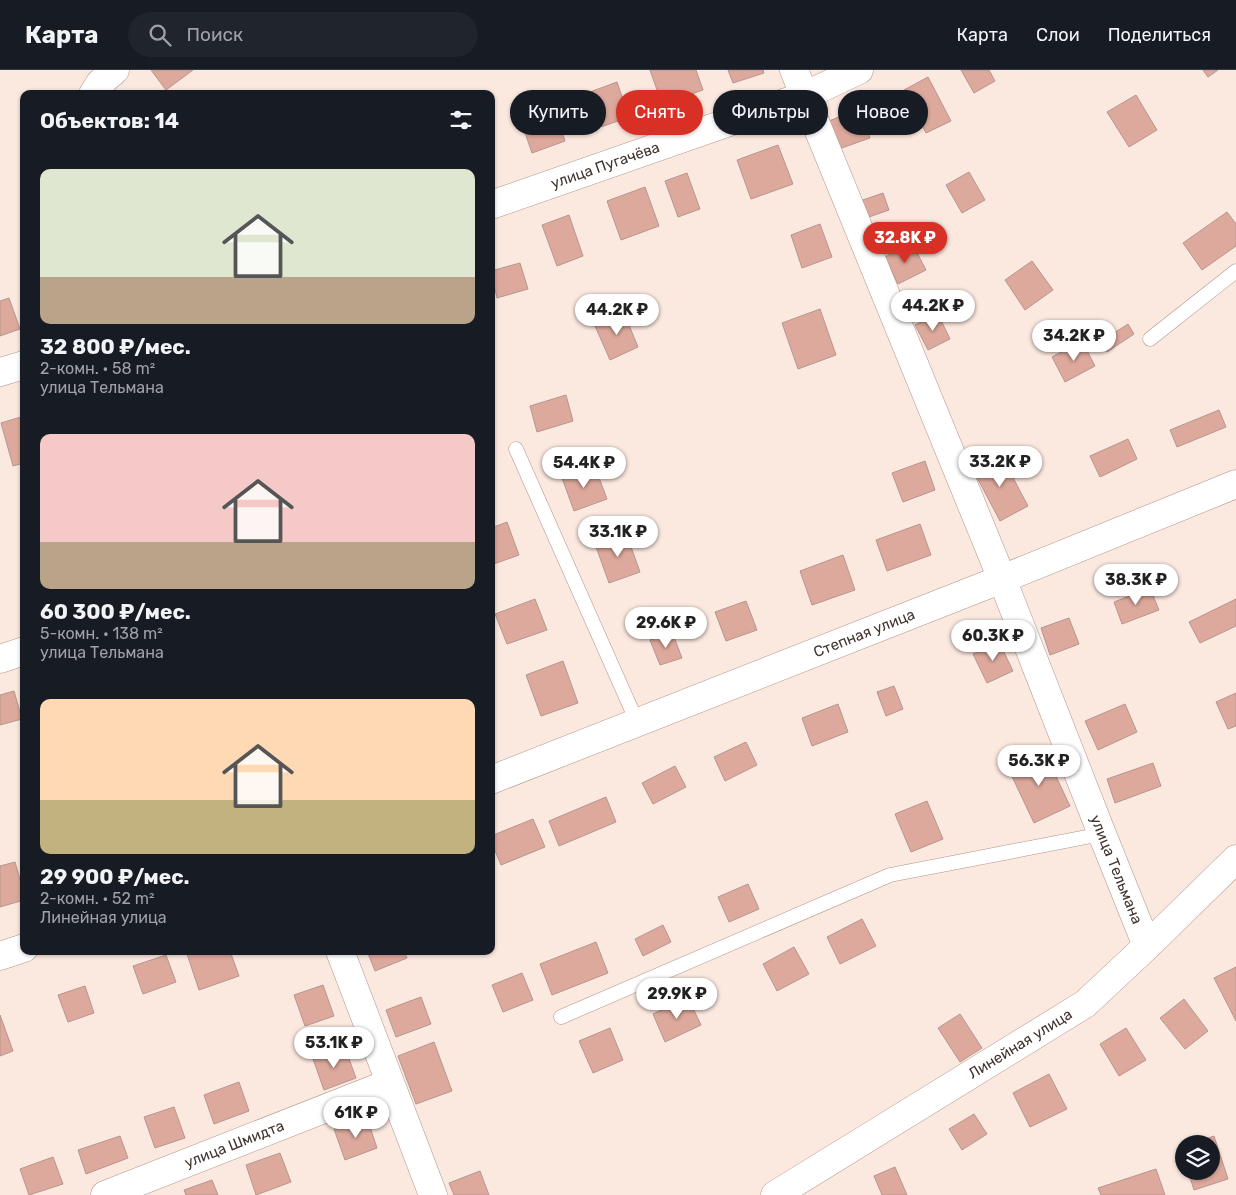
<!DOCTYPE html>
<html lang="ru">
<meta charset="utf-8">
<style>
body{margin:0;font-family:Rubik,sans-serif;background:#20242c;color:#f1f3f6;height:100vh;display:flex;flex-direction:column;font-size:19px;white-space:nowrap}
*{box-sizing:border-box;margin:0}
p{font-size:16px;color:#9ea1a6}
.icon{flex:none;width:28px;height:28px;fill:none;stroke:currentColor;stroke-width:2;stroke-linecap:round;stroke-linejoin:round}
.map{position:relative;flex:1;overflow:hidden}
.side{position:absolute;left:20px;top:20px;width:475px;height:865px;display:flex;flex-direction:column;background:#171b24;border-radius:10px;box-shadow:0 1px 4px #0004}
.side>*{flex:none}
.guide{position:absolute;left:510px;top:20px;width:475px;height:45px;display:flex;gap:10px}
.tools{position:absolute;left:1175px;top:1065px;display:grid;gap:10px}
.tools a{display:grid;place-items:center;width:45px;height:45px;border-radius:50%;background:#171b24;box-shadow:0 1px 4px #0004;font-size:25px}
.price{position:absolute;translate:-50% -42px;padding:0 11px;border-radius:18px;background:#fff;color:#222;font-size:16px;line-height:32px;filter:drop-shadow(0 1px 2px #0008)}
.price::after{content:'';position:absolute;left:50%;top:30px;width:15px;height:11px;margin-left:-8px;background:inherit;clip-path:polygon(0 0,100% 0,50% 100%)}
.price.current{background:#d93025;color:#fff}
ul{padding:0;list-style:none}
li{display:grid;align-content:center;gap:10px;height:265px;padding:0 20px}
li span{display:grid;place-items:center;height:155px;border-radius:10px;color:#555}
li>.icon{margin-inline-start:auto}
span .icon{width:90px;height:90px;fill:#fffc;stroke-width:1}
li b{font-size:21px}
h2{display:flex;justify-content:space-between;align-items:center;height:60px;padding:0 20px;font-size:21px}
.tag{padding:0 18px;border-radius:22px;background:#171b24;box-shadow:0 1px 4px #0004;font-size:18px;line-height:45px}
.tag.current{background:#d93025;color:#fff}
header{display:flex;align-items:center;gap:30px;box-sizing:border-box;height:70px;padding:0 25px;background:#171b24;border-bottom:1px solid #363941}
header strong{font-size:24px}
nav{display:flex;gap:28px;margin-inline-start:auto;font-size:18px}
.search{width:350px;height:45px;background:#20242c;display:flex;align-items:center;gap:12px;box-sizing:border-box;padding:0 18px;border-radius:28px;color:#9ea1a6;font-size:19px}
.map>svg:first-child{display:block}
</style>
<header>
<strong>Карта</strong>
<div class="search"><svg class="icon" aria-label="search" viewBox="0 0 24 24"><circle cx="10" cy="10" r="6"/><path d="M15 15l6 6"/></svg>Поиск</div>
<nav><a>Карта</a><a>Слои</a><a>Поделиться</a></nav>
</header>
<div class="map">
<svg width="1236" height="1125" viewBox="0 0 1236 1125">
<rect width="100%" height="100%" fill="#fbe8df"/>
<path fill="#dda99d" stroke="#b6968f" d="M151,0H193L166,20Z
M650,0H696L703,20L662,34Z
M728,0H763L764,3L733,13Z
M961,0H989L995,11L974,23Z
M1203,0H1218L1208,7Z
M928,7L951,51L926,63L904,20Z
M617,12L629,47L601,57L590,22Z
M1136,25L1157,60L1129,77L1107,42Z
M555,39L565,71L532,83L521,51Z
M860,39L870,68L836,80L826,52Z
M778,75L793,114L751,129L737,90Z
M969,102L985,130L962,143L946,115Z
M687,103L700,139L678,147L665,111Z
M645,117L659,156L621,170L607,131Z
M883,123L889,140L866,148L860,131Z
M1227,142L1236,154V176L1202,200L1183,173Z
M569,145L583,186L557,196L542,155Z
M820,154L832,187L802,198L791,165Z
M912,173L926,200L898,214L885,187Z
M1032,191L1053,220L1025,240L1005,210Z
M520,193L528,219L497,228L491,201Z
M9,228L20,259L0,266V231Z
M820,239L836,285L798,299L782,253Z
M624,243L638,277L610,290L595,256Z
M938,244L950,269L928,280L915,255Z
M1128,254L1134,264L1107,282L1100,272Z
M1082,271L1095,296L1065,312L1052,287Z
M566,325L573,351L537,362L530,336Z
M1219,340L1226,357L1177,377L1170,360Z
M24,346V393L13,396L1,353Z
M1128,369L1137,389L1100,407L1090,386Z
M1001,385L1028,436L1000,451L973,400Z
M925,391L935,420L903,432L892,403Z
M595,397L607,429L574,441L562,408Z
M507,452L519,485L491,495V458Z
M920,454L931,485L887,501L876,470Z
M626,463L640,502L609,513L595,474Z
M843,485L855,520L812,535L800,501Z
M1150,518L1159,540L1122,554L1114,532Z
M535,529L547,560L507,574L495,544Z
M1236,529V556L1200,573L1189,552Z
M746,531L757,560L726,571L715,542Z
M1069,548L1079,574L1050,585L1041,558Z
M672,562L682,588L660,595L650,570Z
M999,572L1013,601L987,613L973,584Z
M563,591L578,633L541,646L526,605Z
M894,616L903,639L886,646L877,622Z
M14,621L22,649L0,655V625Z
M1236,623V656L1228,659L1216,632Z
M838,634L848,662L812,676L802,648Z
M1125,634L1137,662L1098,680L1085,651Z
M746,672L757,695L725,711L714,687Z
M1044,681L1070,736L1034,753L1008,698Z
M1153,693L1161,716L1115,733L1107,709Z
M675,696L686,717L653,734L642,713Z
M606,727L616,752L559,776L549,751Z
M927,731L943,769L911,782L895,744Z
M533,749L545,777L501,795L491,771V766Z
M15,792L24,823V830L0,837V796Z
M748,814L759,839L729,852L718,827Z
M862,849L876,876L840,894L827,867Z
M663,855L671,872L643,886L635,869Z
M596,872L608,903L552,925L540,894Z
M794,877L809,904L777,921L763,894Z
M186,881H230L239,906L199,920Z
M367,881H404L407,888L375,901Z
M166,885L176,912L143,924L133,896Z
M1236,897V951L1214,908Z
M522,903L533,930L503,942L492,915Z
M323,915L334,946L305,956L294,925Z
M85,916L94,943L68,952L58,925Z
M421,927L431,954L396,967L386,940Z
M688,928L701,955L665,972L653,944Z
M1184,929L1208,961L1185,979L1160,948Z
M960,944L982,978L960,992L938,958Z
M0,945L13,981L0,986Z
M610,958L623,990L593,1003L579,971Z
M1126,958L1146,990L1119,1006L1100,974Z
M434,972L452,1021L416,1034L398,986Z
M345,978L356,1008L324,1020L313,989Z
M1049,1004L1067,1039L1030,1057L1013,1023Z
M239,1012L249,1041L214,1054L204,1025Z
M174,1037L185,1068L155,1078L144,1047Z
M974,1044L987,1064L962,1080L949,1059Z
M367,1048L377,1078L345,1090L334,1059Z
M120,1066L128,1088L86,1104L78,1080Z
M1214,1066L1228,1109L1194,1120L1188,1101H1211V1074H1191Z
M280,1083L291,1112L256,1125L246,1095Z
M53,1087L63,1114L29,1125L20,1099Z
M895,1097L907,1125H882L874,1106Z
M1156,1099L1165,1125H1101L1098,1118Z
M480,1101L489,1125H454L449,1113Z
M212,1110L218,1125H186L184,1120Z"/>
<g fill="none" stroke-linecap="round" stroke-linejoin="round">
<g stroke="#b19487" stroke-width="15">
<path id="lane" d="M1150,269L1236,201
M516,379L637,652
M561,947L890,805L1102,764"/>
</g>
<g stroke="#b19487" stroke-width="29">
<g id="street">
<path id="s1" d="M794,0L1002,509L1102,764L1147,876"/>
<path d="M93,24L100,13L115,0"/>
<path id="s2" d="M491,135L804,26L859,0"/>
<path d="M0,302L24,295"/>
<path d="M0,589L24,581"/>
<path id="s3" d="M491,710L1002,509L1236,414"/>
<path d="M340,881L433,1125"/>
<path d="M0,886L24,878"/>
<path id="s4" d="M105,1125L390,1013"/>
<path id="s5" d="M775,1125L1085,934L1147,876L1236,789"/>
</g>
</g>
<use href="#lane" stroke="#fff" stroke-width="14"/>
<use href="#street" stroke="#fff" stroke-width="28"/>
</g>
<g text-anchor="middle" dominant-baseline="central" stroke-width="4" stroke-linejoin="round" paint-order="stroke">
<g font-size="15" fill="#41342f" stroke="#fef8f5">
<text stroke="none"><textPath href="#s2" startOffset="121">улица Пугачёва</textPath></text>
<text stroke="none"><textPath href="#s3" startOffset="401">Степная улица</textPath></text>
<text stroke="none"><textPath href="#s1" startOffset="862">улица Тельмана</textPath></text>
<text stroke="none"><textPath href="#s5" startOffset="288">Линейная улица</textPath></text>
<text stroke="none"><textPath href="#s4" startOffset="139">улица Шмидта</textPath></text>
</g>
</g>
</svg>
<div class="tools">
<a><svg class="icon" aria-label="layers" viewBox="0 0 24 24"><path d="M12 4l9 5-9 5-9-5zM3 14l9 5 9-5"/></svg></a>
</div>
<b class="price current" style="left:905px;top:194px">32.8K ₽</b>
<b class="price" style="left:933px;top:262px">44.2K ₽</b>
<b class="price" style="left:617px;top:266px">44.2K ₽</b>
<b class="price" style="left:1074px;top:292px">34.2K ₽</b>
<b class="price" style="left:1000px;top:418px">33.2K ₽</b>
<b class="price" style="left:584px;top:419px">54.4K ₽</b>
<b class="price" style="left:618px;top:488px">33.1K ₽</b>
<b class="price" style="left:1136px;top:536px">38.3K ₽</b>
<b class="price" style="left:666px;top:579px">29.6K ₽</b>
<b class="price" style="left:993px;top:592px">60.3K ₽</b>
<b class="price" style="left:1039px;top:717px">56.3K ₽</b>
<b class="price" style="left:677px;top:950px">29.9K ₽</b>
<b class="price" style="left:334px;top:999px">53.1K ₽</b>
<b class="price" style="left:356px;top:1069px">61K ₽</b>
<div class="guide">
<a class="tag">Купить</a>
<a class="tag current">Снять</a>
<a class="tag">Фильтры</a>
<a class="tag">Новое</a>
</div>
<section class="side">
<h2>Объектов: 14<svg class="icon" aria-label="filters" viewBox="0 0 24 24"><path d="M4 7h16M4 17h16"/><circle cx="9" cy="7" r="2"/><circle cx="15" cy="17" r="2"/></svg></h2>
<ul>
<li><span style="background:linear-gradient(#dfe7d0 70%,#b9a48a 0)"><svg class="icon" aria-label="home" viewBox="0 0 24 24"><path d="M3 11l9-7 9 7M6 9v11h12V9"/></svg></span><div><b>32 800 ₽/мес.</b><p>2-комн. · 58 m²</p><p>улица Тельмана</p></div></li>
<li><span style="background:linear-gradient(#f6c9c9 70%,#b9a48a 0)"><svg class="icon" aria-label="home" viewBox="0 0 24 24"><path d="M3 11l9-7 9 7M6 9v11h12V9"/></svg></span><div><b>60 300 ₽/мес.</b><p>5-комн. · 138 m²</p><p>улица Тельмана</p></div></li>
<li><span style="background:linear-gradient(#ffd9b3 65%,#c2b280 0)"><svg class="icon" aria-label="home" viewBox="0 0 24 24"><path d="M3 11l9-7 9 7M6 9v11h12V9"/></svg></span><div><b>29 900 ₽/мес.</b><p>2-комн. · 52 m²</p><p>Линейная улица</p></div></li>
</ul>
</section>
</div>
